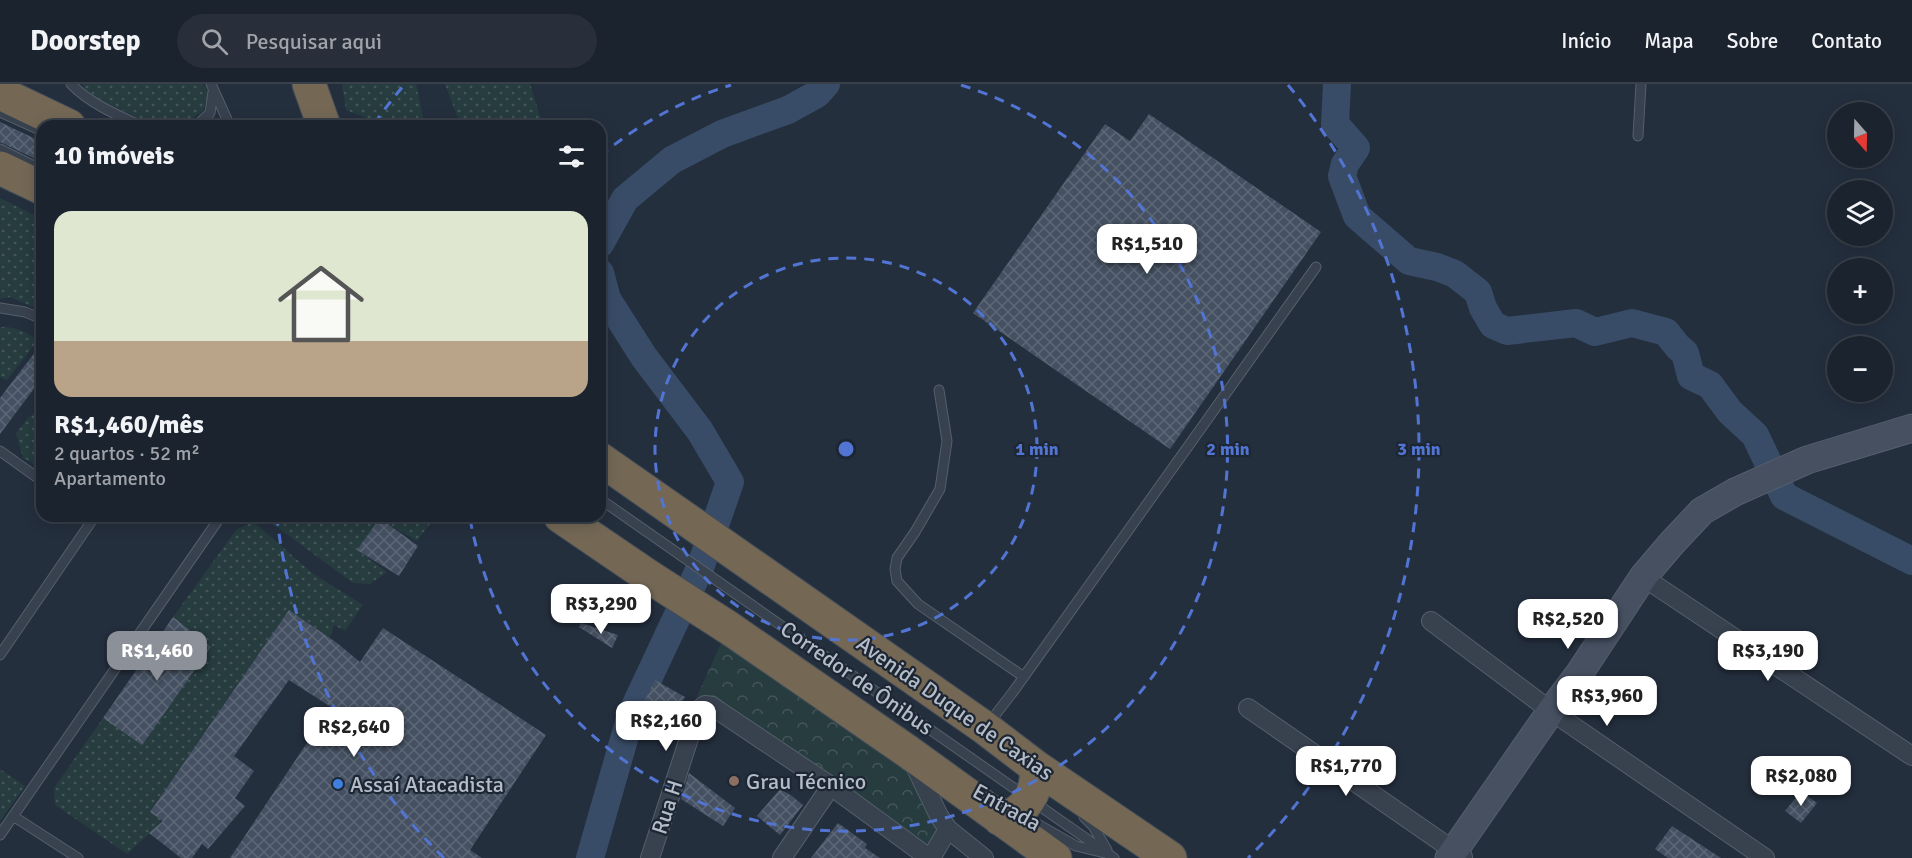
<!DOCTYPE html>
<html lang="pt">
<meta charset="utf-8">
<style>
body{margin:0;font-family:Signika,sans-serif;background:#282f3a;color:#f1f3f6;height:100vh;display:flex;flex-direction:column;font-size:22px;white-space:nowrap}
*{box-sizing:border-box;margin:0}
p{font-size:20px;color:#a0a4aa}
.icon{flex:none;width:33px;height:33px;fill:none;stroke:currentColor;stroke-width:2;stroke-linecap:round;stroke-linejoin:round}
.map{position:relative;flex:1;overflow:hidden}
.drawer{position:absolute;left:36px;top:36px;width:570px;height:402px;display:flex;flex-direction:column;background:#1b232e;border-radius:18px;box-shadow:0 3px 15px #0003,0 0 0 2px #39404a}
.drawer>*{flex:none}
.needle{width:39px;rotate:160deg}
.buttons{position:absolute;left:1827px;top:18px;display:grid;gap:12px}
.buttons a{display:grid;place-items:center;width:66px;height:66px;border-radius:50%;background:#1b232e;box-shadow:0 3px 15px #0003,0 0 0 2px #39404a;font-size:30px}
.price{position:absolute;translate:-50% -51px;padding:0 14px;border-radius:12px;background:#fff;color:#222;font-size:20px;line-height:39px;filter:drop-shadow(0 2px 3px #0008)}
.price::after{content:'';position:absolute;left:50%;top:36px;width:18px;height:14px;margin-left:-9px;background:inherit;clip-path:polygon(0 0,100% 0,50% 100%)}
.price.selected{background:#8c9099;color:#fff}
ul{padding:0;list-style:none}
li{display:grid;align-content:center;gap:12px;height:318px;padding:0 18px}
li+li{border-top:2px solid #39404a}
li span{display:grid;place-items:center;height:186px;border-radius:18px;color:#555}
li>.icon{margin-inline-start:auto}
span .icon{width:108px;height:108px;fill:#fffc;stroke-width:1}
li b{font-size:26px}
h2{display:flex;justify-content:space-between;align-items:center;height:72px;padding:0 18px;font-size:26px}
header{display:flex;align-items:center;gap:36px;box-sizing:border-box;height:84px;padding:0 30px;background:#1b232e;border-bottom:2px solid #39404a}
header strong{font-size:28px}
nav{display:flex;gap:33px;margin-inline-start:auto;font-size:21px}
.search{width:420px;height:54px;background:#282f3a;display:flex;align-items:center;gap:15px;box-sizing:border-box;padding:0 21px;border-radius:33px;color:#a0a4aa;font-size:22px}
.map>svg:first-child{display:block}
</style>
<header>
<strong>Doorstep</strong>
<div class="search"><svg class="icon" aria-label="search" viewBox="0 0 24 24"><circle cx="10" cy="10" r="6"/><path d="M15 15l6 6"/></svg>Pesquisar aqui</div>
<nav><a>Início</a><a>Mapa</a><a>Sobre</a><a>Contato</a></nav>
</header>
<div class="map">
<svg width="1912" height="774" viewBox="0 0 1912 774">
<defs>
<pattern id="grass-dots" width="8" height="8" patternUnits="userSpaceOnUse" patternTransform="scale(1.5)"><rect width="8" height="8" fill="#263c3f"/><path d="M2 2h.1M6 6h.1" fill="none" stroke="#435659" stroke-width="1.8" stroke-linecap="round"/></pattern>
<pattern id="park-crowns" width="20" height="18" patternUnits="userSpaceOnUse" patternTransform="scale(1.5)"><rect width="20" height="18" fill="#263c3f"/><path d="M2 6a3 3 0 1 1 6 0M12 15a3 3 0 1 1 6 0" fill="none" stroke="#435659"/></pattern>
<pattern id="building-cross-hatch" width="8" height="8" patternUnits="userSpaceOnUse" patternTransform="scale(1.5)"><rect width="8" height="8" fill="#455162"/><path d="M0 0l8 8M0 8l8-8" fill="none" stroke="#5d6877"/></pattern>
</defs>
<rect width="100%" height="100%" fill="#242f3e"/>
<path fill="url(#grass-dots)" d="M82,0H203L208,8L204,26L182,42H154L87,9Z
M342,0H416L425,42H372L369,35L346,26Z
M445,0H530L543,42H461Z
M0,114L42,135V227L10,213L0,215Z
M0,243C14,242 27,248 38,256L7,296L0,293Z
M42,319V384L23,374L16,349L28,334L38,325Z
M262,432H436L417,457L380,435L357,466L387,488L370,500L353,499Z
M254,438L312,489L363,521L345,547L334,541L330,554L289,526L150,727L163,737L127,770L55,721L54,704L103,634L142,660L211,564L173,533L237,445Z
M0,685L25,702L0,737Z"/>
<path fill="url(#park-crowns)" d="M724,553L902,678L946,746L914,774L694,619Z"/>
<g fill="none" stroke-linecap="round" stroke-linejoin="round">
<path stroke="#394c67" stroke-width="28" d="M1337,0L1335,40L1356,64L1345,80L1342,92L1357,132L1409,177L1437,183L1455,190L1478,208L1483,224L1493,241L1507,247L1576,239L1595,248L1632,239L1666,248L1678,263L1685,269L1691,292L1710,301L1730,328L1755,351L1784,412L1912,477
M600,160L625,115L672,76L722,50L788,26L817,10L826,0
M590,774L631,631L700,484L730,398L700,347L644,273L607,215L600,189"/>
</g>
<path fill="url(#building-cross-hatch)" d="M1149,30L1321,148L1170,365L973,229L1105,40L1130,57Z
M0,38L42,58V78L0,58Z
M42,259V294L0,350V314Z
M380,434L418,462L399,492L357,466Z
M289,526L337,559L360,578L383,544L546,651L470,766L482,774H230L331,623L289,596L234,672L254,687L235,714L245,722L208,765L202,760L192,774H181L149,749L163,737L150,728Z
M173,533L211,563L142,661L103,634Z
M581,539L618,551L612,564L579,543Z
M655,596L685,613L675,629L644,618Z
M689,689L735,724L723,742L681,715Z
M780,705L792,712L803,721L780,751L757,732Z
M1801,707L1817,719L1801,739L1785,727Z
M838,739L867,760L865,764L880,774H811Z
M1672,742L1721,774H1668L1655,765Z"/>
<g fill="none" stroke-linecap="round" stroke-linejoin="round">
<g stroke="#565f6c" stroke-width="11">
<path id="lane" d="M71,0C89,19 117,31 141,42
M211,0L230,42
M0,28L42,47
M196,42L210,29L213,8
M1638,52L1641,0
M0,65L42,86
M0,224L25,228L42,235
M939,306L947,357L940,405L915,448L897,474L895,485L897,497L918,520L1024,593
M0,367L42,397
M600,415L1114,774
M0,571L93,435L90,432
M989,639L1013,608L1316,183
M13,732L78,774
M1025,733L1076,762L1105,769
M1084,733L1093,742L1107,766
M0,751L221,432"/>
</g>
<g stroke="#565f6c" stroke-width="20">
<path id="street" d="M1643,493L1912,672
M1431,537L1551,627L1765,774
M1248,624L1463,773
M912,676L939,732L948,745L984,774
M650,774L696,633L699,626L705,621L712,622L719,627L831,702L929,774
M782,774L831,702
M931,774L948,745"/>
</g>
<g stroke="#565f6c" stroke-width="29">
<path id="secondary" d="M1449,774L1551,627L1579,590L1643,493L1672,459L1702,427L1735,408L1807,376L1912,344"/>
</g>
<g stroke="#434c59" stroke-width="35">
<path id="highway" d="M309,0L324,42
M0,9L69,42
M0,84L42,104
M600,375L985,644L1036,683L1170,774
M560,432L648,492L729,544L907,667L1055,774
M1000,735C1025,730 1039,707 1036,683"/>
</g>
<use href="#lane" stroke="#38414e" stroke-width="9"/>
<use href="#street" stroke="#38414e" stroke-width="18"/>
<use href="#secondary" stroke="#465061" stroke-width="27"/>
<use href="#highway" stroke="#746855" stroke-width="33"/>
</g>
<g fill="none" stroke="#5274d3" stroke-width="3" stroke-dasharray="10 8">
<circle cx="846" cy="365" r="191"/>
<path d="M600 72A382 382 0 0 1 731 1M961 1A382 382 0 1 1 470 435"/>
<path d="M444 774A573 573 0 0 1 277 435M374 40A573 573 0 0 1 404 1M1288 1A573 573 0 0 1 1248 774"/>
</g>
<circle fill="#8d6e63" stroke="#1d2633" stroke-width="2" cx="734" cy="697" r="6"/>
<circle fill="#3f7fe0" stroke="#1d2633" stroke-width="2" cx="338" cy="700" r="6"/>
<g text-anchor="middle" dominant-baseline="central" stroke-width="4.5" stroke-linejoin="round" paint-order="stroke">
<g font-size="22" fill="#b4bcc9" stroke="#1d2633">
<text transform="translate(857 594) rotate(35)">Corredor de Ônibus</text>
<text transform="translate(955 624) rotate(35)">Avenida Duque de Caxias</text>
<text transform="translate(667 723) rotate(-72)">Rua H</text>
<text transform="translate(1007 723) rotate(29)">Entrada</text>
</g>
<g font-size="22" fill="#b4bcc9" stroke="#1d2633" text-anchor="start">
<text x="746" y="697">Grau Técnico</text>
<text x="350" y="700">Assaí Atacadista</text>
</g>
</g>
<circle cx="846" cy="365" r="9" fill="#5274d3" stroke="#1d2633" stroke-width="3"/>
<g font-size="18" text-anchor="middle" font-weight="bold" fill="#5274d3" stroke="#1d2633" stroke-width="4.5" stroke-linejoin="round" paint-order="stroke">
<text x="1037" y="371">1 min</text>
<text x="1228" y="371">2 min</text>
<text x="1419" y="371">3 min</text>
</g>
</svg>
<div class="buttons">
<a><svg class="needle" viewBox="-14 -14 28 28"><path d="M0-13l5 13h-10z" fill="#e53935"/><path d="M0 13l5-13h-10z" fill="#a0a4aa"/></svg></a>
<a><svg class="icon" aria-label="layers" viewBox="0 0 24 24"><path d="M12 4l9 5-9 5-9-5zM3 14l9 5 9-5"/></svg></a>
<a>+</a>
<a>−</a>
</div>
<b class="price" style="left:1147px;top:191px">R$1,510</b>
<b class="price" style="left:601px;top:551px">R$3,290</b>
<b class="price" style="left:1568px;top:566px">R$2,520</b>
<b class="price selected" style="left:157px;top:598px">R$1,460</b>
<b class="price" style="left:1768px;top:598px">R$3,190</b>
<b class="price" style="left:1607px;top:643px">R$3,960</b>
<b class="price" style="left:666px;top:668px">R$2,160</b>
<b class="price" style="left:354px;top:674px">R$2,640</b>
<b class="price" style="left:1346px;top:713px">R$1,770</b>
<b class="price" style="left:1801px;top:723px">R$2,080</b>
<section class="drawer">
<h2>10 imóveis<svg class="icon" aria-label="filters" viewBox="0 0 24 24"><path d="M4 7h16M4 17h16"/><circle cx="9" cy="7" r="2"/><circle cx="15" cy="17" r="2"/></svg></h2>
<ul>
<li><span style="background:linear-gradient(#dfe7d0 70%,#b9a48a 0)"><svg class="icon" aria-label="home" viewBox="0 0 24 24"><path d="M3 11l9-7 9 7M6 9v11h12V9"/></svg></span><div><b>R$1,460/mês</b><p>2 quartos · 52 m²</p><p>Apartamento</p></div></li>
</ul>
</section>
</div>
